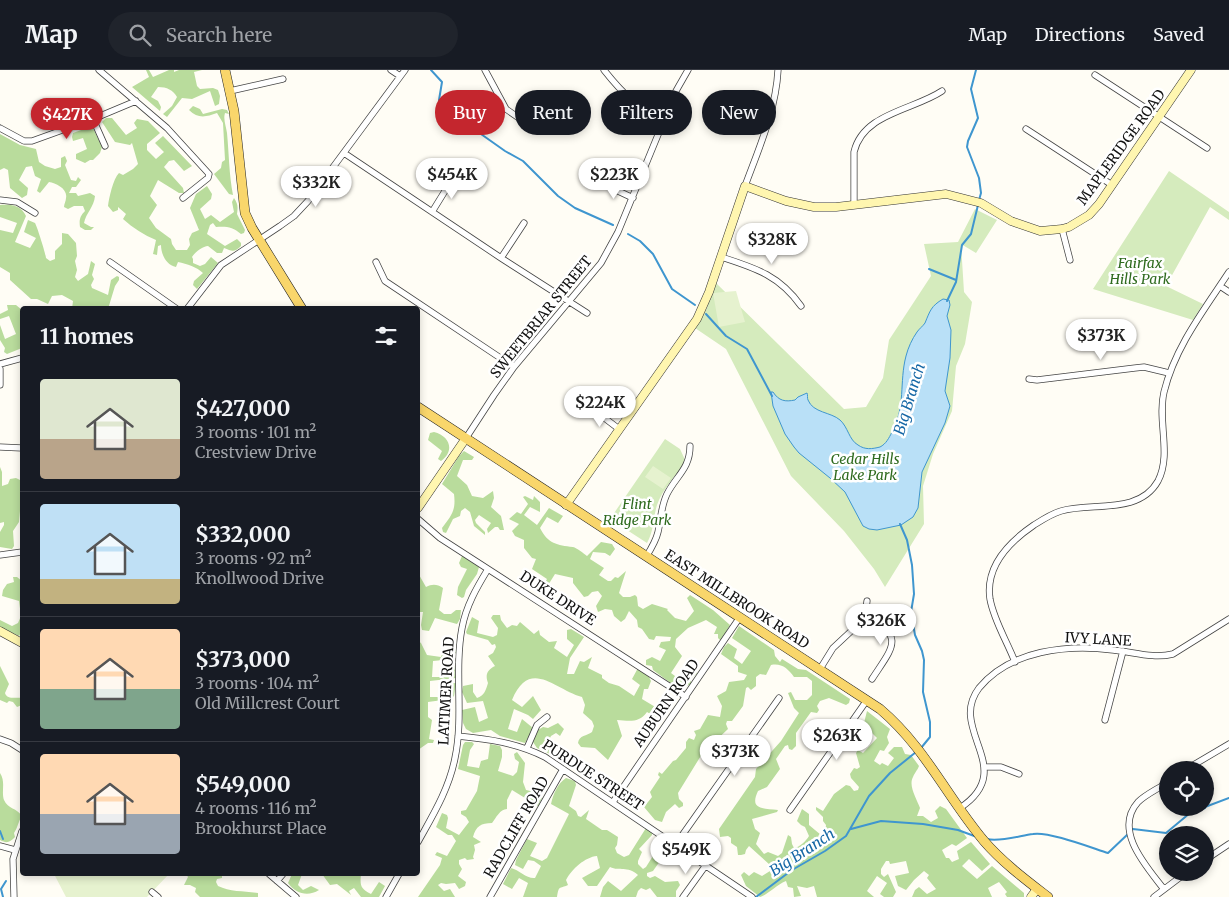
<!DOCTYPE html>
<meta charset="utf-8">
<style>
body{margin:0;font-family:Merriweather,serif;background:#20242c;color:#f1f3f6;height:100vh;display:flex;flex-direction:column;font-size:19px;white-space:nowrap}
*{box-sizing:border-box;margin:0}
p{font-size:16px;color:#9ea1a6}
.icon{flex:none;width:28px;height:28px;fill:none;stroke:currentColor;stroke-width:2;stroke-linecap:round;stroke-linejoin:round}
.map{position:relative;flex:1;overflow:hidden}
.details{position:absolute;left:20px;top:236px;width:400px;height:570px;display:flex;flex-direction:column;background:#171b24;border-radius:5px;box-shadow:0 2px 8px #0003}
.details>*{flex:none}
.guide{position:absolute;left:435px;top:20px;width:475px;height:45px;display:flex;gap:10px}
.buttons{position:absolute;left:1159px;top:691px;display:grid;gap:10px}
.buttons a{display:grid;place-items:center;width:55px;height:55px;border-radius:50%;background:#171b24;box-shadow:0 2px 8px #0003;font-size:25px}
.price{position:absolute;translate:-50% -42px;padding:0 11px;border-radius:18px;background:#fff;color:#222;font-size:16px;line-height:32px;filter:drop-shadow(0 1px 2px #0008)}
.price::after{content:'';position:absolute;left:50%;top:30px;width:15px;height:11px;margin-left:-8px;background:inherit;clip-path:polygon(0 0,100% 0,50% 100%)}
.price.active{background:#c4262e;color:#fff}
ul{padding:0;list-style:none}
li{display:flex;align-items:center;gap:15px;height:125px;padding:0 20px}
li+li{border-top:1px solid #363941}
li span{display:grid;place-items:center;flex:none;width:140px;height:100px;border-radius:5px;color:#555}
li>.icon{margin-inline-start:auto}
span .icon{width:60px;height:60px;fill:#fffc;stroke-width:1}
li b{font-size:21px}
h2{display:flex;justify-content:space-between;align-items:center;height:60px;padding:0 20px;font-size:21px}
.tag{padding:0 18px;border-radius:22px;background:#171b24;box-shadow:0 2px 8px #0003;font-size:18px;line-height:45px}
.tag.active{background:#c4262e;color:#fff}
header{display:flex;align-items:center;gap:30px;box-sizing:border-box;height:70px;padding:0 25px;background:#171b24;border-bottom:1px solid #363941}
header strong{font-size:24px}
nav{display:flex;gap:28px;margin-inline-start:auto;font-size:18px}
.search{width:350px;height:45px;background:#20242c;display:flex;align-items:center;gap:12px;box-sizing:border-box;padding:0 18px;border-radius:28px;color:#9ea1a6;font-size:19px}
.map>svg:first-child{display:block}
</style>
<header>
<strong>Map</strong>
<div class="search"><svg class="icon" aria-label="search" viewBox="0 0 24 24"><circle cx="10" cy="10" r="6"/><path d="M15 15l6 6"/></svg>Search here</div>
<nav><a>Map</a><a>Directions</a><a>Saved</a></nav>
</header>
<div class="map">
<svg width="1229" height="827" viewBox="0 0 1229 827">
<rect width="100%" height="100%" fill="#fffdf5"/>
<path fill="#d5ebbd" d="M1169,101L1229,142V150L1210,137L1166,216L1203,234L1193,250L1093,219Z
M975,139L997,150L976,183L961,174L964,222L972,232L965,274L956,296L952,341L933,384L923,416L924,454L885,517L874,499L844,461L791,406L726,279L695,258L707,238L714,211L844,339L866,337L883,308L889,270L931,206L924,174L958,172Z
M665,369L680,379L686,392C676,405 662,420 657,435C653,448 654,461 647,473L610,449Z"/>
<path fill="#b9dc9c" d="M146,0H149L153,7L169,0H174V2L179,0H202L194,2L197,16L200,19L213,18L218,20L220,26L219,34L215,36L210,21L192,29L182,28L167,47L163,44L172,36L177,27C173,20 167,17 158,17L151,27L158,31L161,37L160,41L132,17L149,7Z
M193,36L200,39L203,44L222,39L227,40L229,44L225,43C223,49 226,56 227,63C229,84 229,104 233,125L229,124L214,104L221,98L222,92L225,90L223,53L217,43C206,47 198,49 189,40Z
M106,48H112L126,65L137,58L134,53L137,49L148,51L160,63L147,74V80L156,89L164,82L155,73L163,66L192,96L184,101L174,90L169,91L164,97L183,118L184,123H179L158,110L150,126L157,135L149,148L156,158L171,169L172,174L176,180H187L190,175L189,169L192,163L199,160L190,138L196,124L207,116L212,124L211,129L200,139L205,149L211,145L220,152L234,142L232,132L234,128C238,134 238,137 237,144L245,160L244,163L241,164C233,157 226,156 216,157L213,153L210,155L207,164L225,176L237,169L241,173V176C234,183 232,181 224,178L222,183H217L208,176C203,176 195,182 192,187L193,189V193L200,196L205,194L211,187L218,193L197,219L193,215L194,211L203,203C197,197 187,194 178,192L176,197C166,195 161,184 161,175L158,176L157,185L153,184L156,170C144,165 133,158 123,149L126,144L118,137V140L113,142L108,136C109,128 113,109 119,103L123,105L133,99L138,94L132,73L130,75L115,72L102,52Z
M92,56L102,77L100,83L93,90H90L85,93L76,89V84L87,79L83,68L73,71L72,67L73,63Z
M0,64L20,75L36,79L39,92L45,96L55,99L61,97V88L65,86L67,91L65,95L71,110L76,111L78,107L81,110L76,117H72L69,123H76L78,126L90,123L95,126C94,137 86,143 84,153L91,157H94L91,160H85L80,157C79,150 80,146 85,141L83,136H74L68,139L64,137C64,134 66,131 66,128C68,119 56,113 49,112L40,123L37,121L41,109L35,106L32,96L26,97L19,110L28,118L27,125L22,128L10,118L8,100L4,98L0,100Z
M0,135C11,134 21,135 26,146L15,172L30,178L36,168L24,162L28,150L35,153C37,156 46,185 46,188L50,191L55,189V181L62,174V163L68,164L76,173L77,186L75,191L77,200L75,207L78,211L88,204L91,191L95,194L92,205L94,209L91,215L92,218L108,225L111,210L117,206L119,207V210L115,216L108,239H72L73,231L62,225L52,226L48,234L37,229H31L10,210V203L0,197V160L13,163L17,153L0,147Z
M7,235H16L22,240V278L7,284L4,282L5,278L0,270V255L5,269L16,264L9,246L0,249V244L8,240Z
M434,362C450,366 455,381 441,391L438,389L442,381L428,370L430,363Z
M464,381L474,387L472,390H463L457,406L467,415L472,426L483,428L493,421L494,428L491,437L501,446L504,460H500L498,457H495L488,463L487,459L491,453L479,445L475,450L476,453L485,462V465L474,456L470,442L465,438L461,441L460,446L453,449L446,463L443,462L442,458C452,445 456,440 454,424L442,414L459,386Z
M0,397L2,402V416L8,414L10,409L16,408L20,410L22,419V442L20,441L19,452L13,461L14,476L12,479L0,477V462L4,455V452L0,453Z
M525,426L533,430L534,426L540,432V442L530,437L524,445L537,455L549,438L563,446L558,453L547,447L540,458C548,474 557,475 573,477C577,478 583,483 587,486L601,472L612,474L615,479L610,486L605,483L593,482L590,489L604,498L599,505L608,511H611L615,507L618,508L626,501L619,523L623,527H630L635,525L637,527L638,536L643,539L652,534L668,539L667,540L675,548L686,551L694,541L687,528L690,525L713,540L730,555L721,571L718,568V564H714L717,557L706,550L688,558L676,569L675,577L682,586L671,603L679,609L688,597L697,603L691,609V614L680,620L653,600L652,596L646,595V590L652,587L660,591L666,580L659,577L661,572L670,571L671,567L656,566L654,570L649,569L642,559L638,557L637,550L629,541L625,549L621,552L614,546L612,540L605,539L598,542L596,536L602,526L598,521L592,522L588,526L584,527L573,513V508L555,504L545,520L535,519L533,514L542,518L547,509L532,499L536,489L532,488L524,478V470L515,466L512,461L519,454L509,449L517,442L521,444L528,434L523,427Z
M462,486L479,497L477,504L466,520L464,527L462,528L457,525L458,517L467,499L461,497L459,493Z
M418,503L426,517C432,514 437,514 443,518L439,540L444,544H451L456,540H461L460,549L457,554L435,548L429,561L422,560L421,555L423,542H418Z
M13,507H17L22,511V561L19,566L0,557V550L12,556L18,553L21,546L19,531L2,526L3,520L7,514L14,512Z
M493,545H500L501,550L507,558L512,555L517,556L520,552L534,564L539,560L540,565L549,572L557,571L554,578L567,587L574,575L567,569V560L571,559L584,567L570,588L567,604H574L580,591L584,592L592,587L588,598L602,605V608L609,613L619,616L634,626L640,615L632,609L638,598L648,605L651,611L648,619H644L642,629L657,638L662,639L665,644L663,647L659,649L647,642C639,653 630,651 617,650L622,666L608,690L595,678L581,677L578,673C579,665 587,666 592,662L594,656L592,651L583,643L585,635L582,627C555,620 530,587 512,630L522,637L533,626L541,640L533,649L528,645L514,639L508,659L517,662L522,649L533,658L525,673L500,666L491,660L473,663L466,659L463,653L462,640L475,637L479,652L488,648L483,631L467,633L462,622L463,616L473,614V622L477,628C484,626 486,620 488,613C485,605 487,600 495,596L488,586L493,583L496,577L495,574L492,575L488,570L467,564L466,562L472,547L479,551L477,563L493,567L497,565L498,558L491,548Z
M739,556L774,580L775,586L780,592L782,589L798,599L806,600L850,629L849,633L846,635L829,628L820,631L817,636L819,640L817,643L811,642L796,663V676L792,680L789,679L788,675L785,676L776,689L780,699L767,717L758,721C749,740 763,738 778,740L777,742L752,749L755,759L760,763L756,774L764,784L768,782L778,786L782,783L788,765L791,767L792,774L794,778C800,777 806,771 809,766L805,757L801,755L797,751L802,739L809,744V755L821,765L825,763L826,755L823,751V747L816,740V737L823,741L834,724L846,715L850,716L854,721L858,720L859,717L851,708L850,704L854,698L857,699L860,697L856,683L858,680L863,683L877,668L869,660L865,663L860,664L856,659L857,655L864,653L867,641L890,659L887,667L889,673L884,681L880,680L874,691L880,695L882,693L888,696L894,688L888,683L894,677H902L905,684L911,685L919,696C917,701 915,702 913,707C908,716 917,729 920,738L917,746H923L931,752L938,748L935,741L940,736L946,739L967,768L956,776L952,774L942,780L946,788H949L952,792L959,789L957,781L971,772L990,794L982,801L969,789L962,796L977,809L992,796L1024,823V827H1007L1005,824L1007,822L999,812L988,818L992,827H912L915,820L919,817L927,824L936,819L927,808L929,805L924,801L914,810L906,820L898,816L895,806L909,803L906,791L890,794L889,791H886L881,799V804L884,807L888,804L896,822L893,827H884L880,824L887,813L877,806L867,821L874,827H817L814,816L807,818L797,816L801,826L794,827L793,818L788,817L786,811C776,815 769,824 760,827L746,816L741,805L744,802L749,806L754,802L762,806L770,801V795L749,776L746,780L745,784L741,785H738L737,777L731,773V768L728,766L720,767L719,759L755,707L756,699L781,671L799,643L794,638L788,623L791,622L795,630H807L812,625V611L807,607H794C788,599 782,593 771,595L766,605L760,604L756,607V616L751,620L748,617L746,618L743,636L732,651H727L726,654L728,659L710,676L703,679L702,684L678,723L679,729L683,733V736L679,738L675,734L666,742L662,752L655,750L644,737L652,727L650,722L660,707L658,705L659,702L662,704L673,691L676,690L686,678V672L689,668L694,670L696,665L694,661L700,659L708,645L720,647L722,636L717,626L726,621L729,612L744,610L747,605L738,602V596L721,584L724,577L728,573L737,579L734,588L742,594L751,581L732,568Z
M418,571L421,573L427,585L441,587L444,579L450,577L456,580L454,589L433,591L432,607H444L445,594H453L455,597L456,608L430,611V627H442L443,614L456,613L454,626L450,629L428,632V647L432,650L429,669L434,670L433,673H428L418,680Z
M0,596L9,614L5,623C7,630 16,627 22,628V635L17,637L13,632L9,631L7,633L0,630Z
M558,653L564,659L560,666L556,663L551,666L547,674L552,678L550,684L537,678L533,672L538,660L543,657L548,658Z
M465,672H472L474,674L470,680L467,696L479,698L481,691L488,689L490,674L500,676L502,680V687L498,701L513,706L517,702L519,692L515,689L514,684L517,682L525,693L523,712L526,720L535,722L542,728L538,736L512,720L507,730V739C500,739 496,748 492,753C481,753 476,756 473,767L481,772L474,775L475,780L473,787L474,789L467,790L465,788L459,790V794L462,799L458,806L466,812L465,816L459,819L455,813L446,814L441,813L438,815L444,821L450,819L455,827H418L440,795L442,788L435,785L437,782L447,786L456,771L452,765H448L436,757L442,743L447,745L448,748L446,758L459,765L469,752L466,747L461,744V741L466,740L477,721L480,706L458,699L463,675Z
M0,703C6,712 1,721 4,730C8,739 17,738 22,746C18,752 18,757 14,763L15,767C10,772 7,774 0,770Z
M566,708L575,711L576,715L569,736L576,741L578,746L581,747L589,740L586,749L602,760H607L618,767L617,775L615,778L617,783L624,787L629,785L646,758L652,762V765L639,779L642,782L638,791V794L643,799L646,797L661,773L679,784L674,785L667,781L653,801L647,803V806L650,808L655,806L665,812L678,811L680,815L676,821V827H657L650,818L646,820L641,818L638,821L636,827H600L603,817L608,811L621,821L638,805C627,795 620,802 610,797L597,816H588L582,808L600,798L597,786C585,787 572,799 566,810L568,815C559,819 559,815 557,827H523L528,813L519,808L512,819L503,814L511,798C519,800 527,809 535,808L541,796L534,791L528,790L523,799L515,795L516,790L527,769L537,773L530,786L542,791L547,788L569,744L551,734C553,724 558,713 566,708Z
M186,804H222V808L217,809L216,812L218,816C230,822 245,821 258,823V827H200L195,822L196,818L190,815H184L188,807Z
M292,804H302L298,815L303,820L311,816L319,820C308,827 296,824 288,813Z
M322,804H361C360,815 360,819 371,824L379,812L385,816L379,827H361L354,818L349,821L351,825L337,814L330,815Z"/>
<path fill="#e6f2cf" d="M736,221L745,252L719,257L713,223Z
M653,396L671,408L663,419L645,407Z
M54,804H169L147,827H66Z"/>
<path fill="#b9e0f7" stroke="#3f96cf" d="M943,229L949,230L950,235L947,246L951,260L950,288L945,321L950,336L945,353L922,402L918,438L913,447L901,455L877,460L869,459L863,456L845,422L830,408L799,383L794,377L785,364L773,336L771,322H773C779,331 785,332 795,330L798,327L807,323C808,325 807,328 808,330C813,343 831,342 840,350C848,357 849,370 858,375C865,380 872,379 880,377C886,374 889,368 892,362C906,336 899,313 906,286C908,278 912,269 917,262C919,259 923,256 925,253C930,241 931,236 943,229Z"/>
<g fill="none" stroke-linecap="round" stroke-linejoin="round">
<path stroke="#3f96cf" stroke-width="2" d="M431,0L442,12L439,30L441,38L448,46L471,57L505,81L523,91L558,126L575,138L613,155
M976,0L971,19L978,48L968,71L967,77L979,108L981,123L979,130
M628,164L640,171L653,184L672,219L695,235
M929,199L956,210
M947,231L956,212L962,175L971,164L978,135
M706,244L726,266L747,279L772,326
M900,454L907,470L912,495L914,524L911,542L915,565L922,581L924,590L923,622L930,652V667L921,678
M1205,737L1229,728
M851,759L881,751L923,754L958,760L977,767
M1131,760L1133,759L1166,763L1190,743L1205,738
M0,761L3,769
M987,769C1000,772 1019,766 1033,764C1048,761 1092,778 1108,783L1128,764
M3,827L1,819L6,811
M756,827L792,800L825,781L846,766L869,726L890,703L916,682"/>
<g stroke="#444" stroke-width="7">
<path id="street" d="M99,0L167,58L209,104L208,108L183,128
M391,0L400,6
M485,0L506,39L526,53
M604,0C623,24 636,37 665,49
M1095,5L1207,78
M230,21L283,9
M93,49L105,76
M0,58L24,71H32L93,49L136,31
M1026,59L1112,115
M344,83L501,188L587,243
M603,114L633,128
M745,116C759,78 776,40 778,0
M0,130L17,132L35,143
M854,135V82C863,43 914,40 942,21
M432,142L453,108
M1062,159L1070,190
M721,187C755,198 779,205 801,236
M501,188L524,153
M110,192L177,239
M376,192L385,211L514,297
M1220,216L1229,222
M187,239L221,195L280,156L294,146L308,131L405,0
M0,294L22,288
M0,299V315
M1029,309L1037,310L1135,298L1144,297L1169,303
M594,340L619,359
M466,368L494,325L514,297L601,193L618,162L676,21L688,0
M0,377L22,378
M418,449L440,468L686,627
M0,485L22,482
M646,487C651,479 656,471 658,462C661,449 661,436 667,424C676,406 690,399 690,376
M865,546C907,566 892,578 872,609
M1015,592C1007,571 994,551 990,529C985,496 1009,472 1034,455C1042,450 1051,444 1061,441C1092,432 1139,445 1158,411C1172,384 1157,351 1164,322C1175,277 1204,240 1229,202
M820,599L833,578L862,551L865,546L867,531
M1105,650L1123,581
M458,666C489,669 517,673 545,687L752,827
M0,669L11,673L22,680
M527,678L537,655L547,647
M984,697H1001L1019,704
M1185,700L1229,674
M613,732L740,547
M960,738C1019,699 947,660 979,618C1010,580 1068,574 1113,580C1134,582 1153,589 1173,584L1229,549
M790,740L867,630
M418,772C433,745 449,719 455,688C464,646 454,601 462,558C466,536 477,517 488,499
M676,774L779,628
M0,776L15,780
M1205,790L1229,774
M269,804L296,827
M277,811L283,804
M1163,818C1146,796 1113,760 1138,732C1146,724 1158,719 1168,712
M152,822L158,827
M14,827L13,789L22,761
M386,827L399,804
M490,827L563,699
M683,827L706,795
M1154,827L1187,802"/>
</g>
<g stroke="#333" stroke-width="9">
<path id="secondary" d="M566,435L697,249L709,222L745,116L786,131L814,137H836L946,124L981,133L1011,151L1040,161L1062,159L1069,157L1089,145L1099,134L1191,0
M418,438L466,368
M0,561L22,573
M1031,827L1037,819"/>
</g>
<g stroke="#222" stroke-width="10">
<path id="primary" d="M225,0L234,41L245,143L252,158L302,239
M418,337L880,639C925,677 947,727 984,771C1002,792 1026,810 1048,827"/>
</g>
<use href="#street" stroke="#fff" stroke-width="5.5"/>
<use href="#secondary" stroke="#fff6b0" stroke-width="8"/>
<use href="#primary" stroke="#f9d66b" stroke-width="9"/>
</g>
<g text-anchor="middle" dominant-baseline="central" stroke-width="5" stroke-linejoin="round" paint-order="stroke">
<g font-size="14" fill="#111" stroke="#fff">
<text transform="translate(1121 77) rotate(-54)">MAPLERIDGE ROAD</text>
<text transform="translate(541 247) rotate(-51)">SWEETBRIAR STREET</text>
<text transform="translate(558 528) rotate(33)">DUKE DRIVE</text>
<text transform="translate(737 529) rotate(33)">EAST MILLBROOK ROAD</text>
<text transform="translate(1098 569) rotate(3)">IVY LANE</text>
<text transform="translate(446 621) rotate(-87)">LATIMER ROAD</text>
<text transform="translate(666 633) rotate(-55)">AUBURN ROAD</text>
<text transform="translate(593 705) rotate(33)">PURDUE STREET</text>
<text transform="translate(516 757) rotate(-60)">RADCLIFF ROAD</text>
</g>
<g font-size="14" font-style="italic" fill="#2f6b1f" stroke="#fff">
<text x="1140" y="193">Fairfax<tspan x="1140" dy="16">Hills Park</tspan></text>
<text x="865" y="389">Cedar Hills<tspan x="865" dy="16">Lake Park</tspan></text>
<text x="637" y="434">Flint<tspan x="637" dy="16">Ridge Park</tspan></text>
</g>
<g font-size="15" font-style="italic" fill="#1768a6" stroke="#fff">
<text transform="translate(909 329) rotate(-73)">Big Branch</text>
<text transform="translate(802 782) rotate(-33)">Big Branch</text>
</g>
</g>
</svg>
<div class="buttons">
<a><svg class="icon" aria-label="locate" viewBox="0 0 24 24"><circle cx="12" cy="12" r="6"/><path d="M12 2v4M12 18v4M2 12h4M18 12h4"/></svg></a>
<a><svg class="icon" aria-label="layers" viewBox="0 0 24 24"><path d="M12 4l9 5-9 5-9-5zM3 14l9 5 9-5"/></svg></a>
</div>
<b class="price active" style="left:67px;top:70px">$427K</b>
<b class="price" style="left:452px;top:130px">$454K</b>
<b class="price" style="left:614px;top:130px">$223K</b>
<b class="price" style="left:316px;top:138px">$332K</b>
<b class="price" style="left:772px;top:195px">$328K</b>
<b class="price" style="left:1101px;top:291px">$373K</b>
<b class="price" style="left:600px;top:358px">$224K</b>
<b class="price" style="left:881px;top:576px">$326K</b>
<b class="price" style="left:837px;top:691px">$263K</b>
<b class="price" style="left:735px;top:707px">$373K</b>
<b class="price" style="left:686px;top:805px">$549K</b>
<div class="guide">
<a class="tag active">Buy</a>
<a class="tag">Rent</a>
<a class="tag">Filters</a>
<a class="tag">New</a>
</div>
<section class="details">
<h2>11 homes<svg class="icon" aria-label="filters" viewBox="0 0 24 24"><path d="M4 7h16M4 17h16"/><circle cx="9" cy="7" r="2"/><circle cx="15" cy="17" r="2"/></svg></h2>
<ul>
<li><span style="background:linear-gradient(#dfe7d0 60%,#b9a48a 0)"><svg class="icon" aria-label="home" viewBox="0 0 24 24"><path d="M3 11l9-7 9 7M6 9v11h12V9"/></svg></span><div><b>$427,000</b><p>3 rooms · 101 m²</p><p>Crestview Drive</p></div></li>
<li><span style="background:linear-gradient(#bfe0f5 75%,#c2b280 0)"><svg class="icon" aria-label="home" viewBox="0 0 24 24"><path d="M3 11l9-7 9 7M6 9v11h12V9"/></svg></span><div><b>$332,000</b><p>3 rooms · 92 m²</p><p>Knollwood Drive</p></div></li>
<li><span style="background:linear-gradient(#ffd9b3 60%,#7fa58c 0)"><svg class="icon" aria-label="home" viewBox="0 0 24 24"><path d="M3 11l9-7 9 7M6 9v11h12V9"/></svg></span><div><b>$373,000</b><p>3 rooms · 104 m²</p><p>Old Millcrest Court</p></div></li>
<li><span style="background:linear-gradient(#ffd9b3 60%,#9aa5b1 0)"><svg class="icon" aria-label="home" viewBox="0 0 24 24"><path d="M3 11l9-7 9 7M6 9v11h12V9"/></svg></span><div><b>$549,000</b><p>4 rooms · 116 m²</p><p>Brookhurst Place</p></div></li>
</ul>
</section>
</div>
